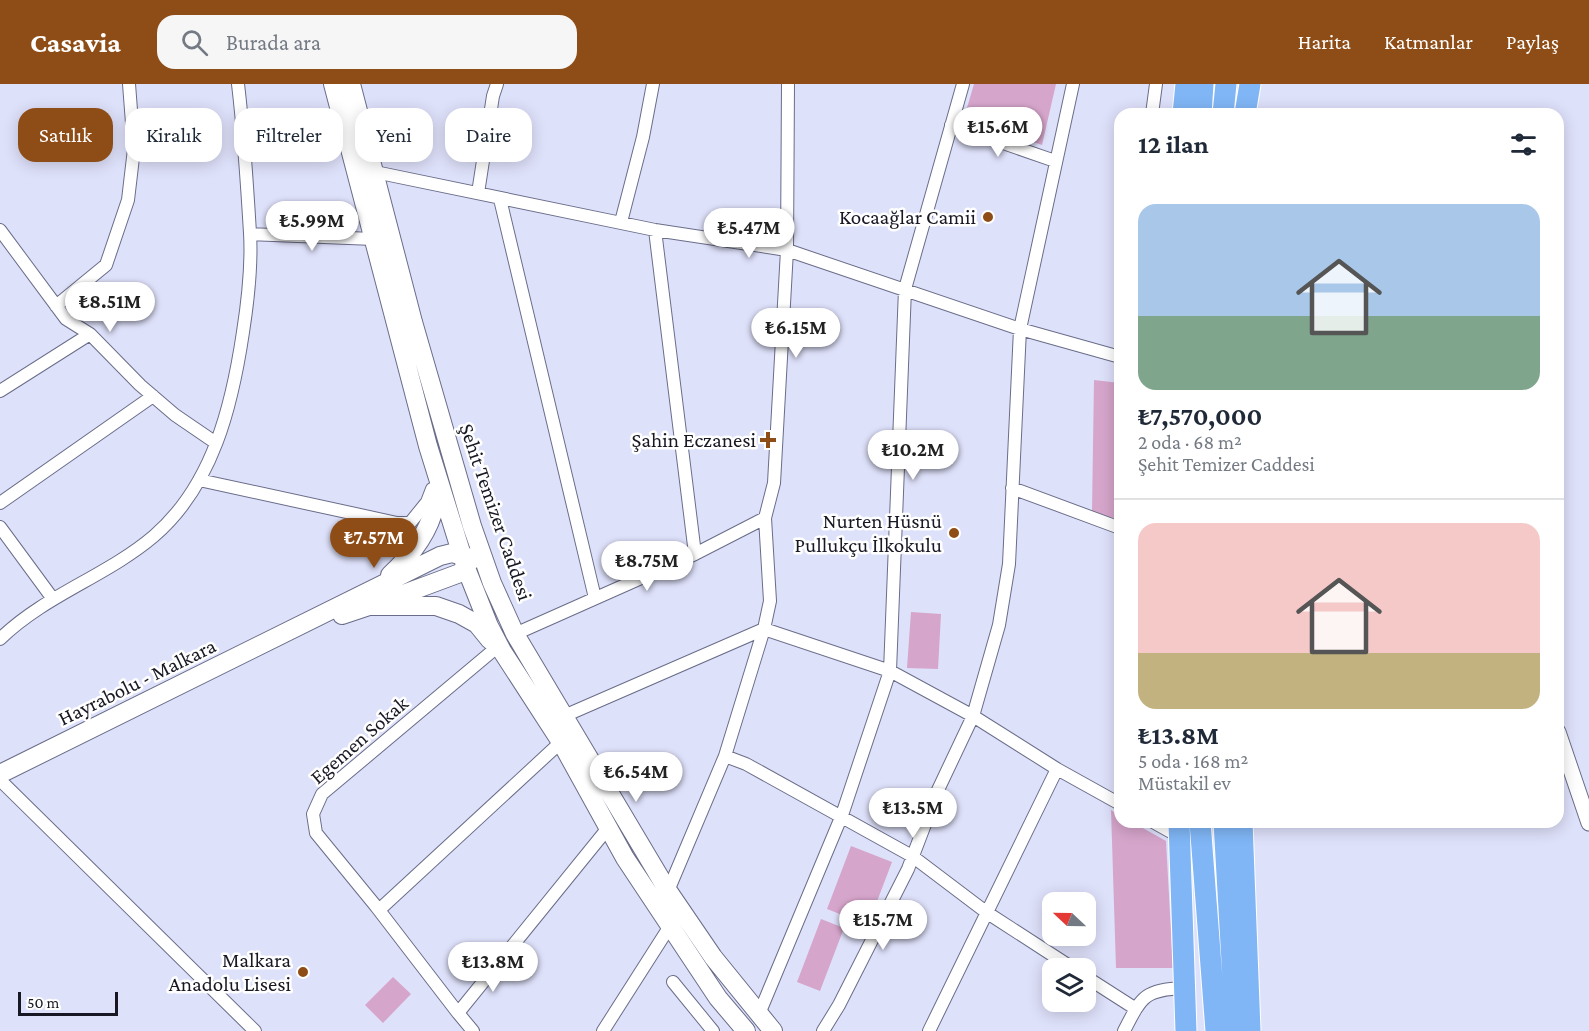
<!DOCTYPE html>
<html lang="tr">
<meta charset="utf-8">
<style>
body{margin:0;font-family:"Crimson Pro",serif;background:#f6f6f7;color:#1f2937;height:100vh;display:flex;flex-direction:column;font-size:22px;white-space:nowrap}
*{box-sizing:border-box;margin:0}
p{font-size:20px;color:#747a83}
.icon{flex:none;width:33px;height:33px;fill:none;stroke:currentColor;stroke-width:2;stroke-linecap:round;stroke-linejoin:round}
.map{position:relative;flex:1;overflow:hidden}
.details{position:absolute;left:1114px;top:24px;width:450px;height:720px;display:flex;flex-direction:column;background:#fff;border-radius:18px;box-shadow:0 3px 15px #0003}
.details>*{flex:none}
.top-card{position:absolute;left:18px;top:24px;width:570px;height:54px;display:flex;gap:12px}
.needle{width:39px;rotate:292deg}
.fabs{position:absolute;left:1042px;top:808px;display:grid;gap:12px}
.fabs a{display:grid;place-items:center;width:54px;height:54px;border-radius:12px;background:#fff;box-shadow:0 3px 15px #0003;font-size:30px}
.scale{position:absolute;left:18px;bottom:15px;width:100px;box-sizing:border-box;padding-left:6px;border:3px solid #171823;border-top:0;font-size:16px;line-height:21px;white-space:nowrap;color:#171823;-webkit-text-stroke:4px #fff;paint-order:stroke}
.price{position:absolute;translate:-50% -51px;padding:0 14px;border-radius:21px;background:#fff;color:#222;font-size:20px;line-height:39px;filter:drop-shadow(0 2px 3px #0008)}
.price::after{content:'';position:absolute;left:50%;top:36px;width:18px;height:14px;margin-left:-9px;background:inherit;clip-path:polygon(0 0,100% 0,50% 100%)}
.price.active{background:#8e4d17;color:#fff}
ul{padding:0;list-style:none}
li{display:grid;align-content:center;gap:12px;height:318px;padding:0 24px}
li+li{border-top:2px solid #e0e1e3}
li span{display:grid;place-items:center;height:186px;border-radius:18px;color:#555}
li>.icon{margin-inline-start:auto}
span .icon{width:108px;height:108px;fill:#fffc;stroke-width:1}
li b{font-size:26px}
h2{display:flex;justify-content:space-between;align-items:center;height:72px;padding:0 24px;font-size:26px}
.chip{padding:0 21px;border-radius:18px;background:#fff;box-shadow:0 3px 15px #0003;font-size:21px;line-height:54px}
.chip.active{background:#8e4d17;color:#fff}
header{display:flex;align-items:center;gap:36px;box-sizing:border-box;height:84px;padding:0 30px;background:#8e4d17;color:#fff}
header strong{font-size:28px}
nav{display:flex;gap:33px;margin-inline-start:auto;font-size:21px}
.search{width:420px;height:54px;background:#f6f6f7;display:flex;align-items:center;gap:15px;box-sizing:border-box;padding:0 21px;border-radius:18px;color:#747a83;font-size:22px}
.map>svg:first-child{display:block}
</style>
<header>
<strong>Casavia</strong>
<div class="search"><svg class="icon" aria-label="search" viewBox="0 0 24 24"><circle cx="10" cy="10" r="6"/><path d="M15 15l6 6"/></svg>Burada ara</div>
<nav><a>Harita</a><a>Katmanlar</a><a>Paylaş</a></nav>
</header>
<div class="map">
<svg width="1589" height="947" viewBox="0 0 1589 947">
<rect width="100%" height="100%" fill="#dee1fa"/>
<path fill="#d6a5cb" d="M974,0H1056L1042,61L964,34Z
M1094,296L1120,299V436L1092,428Z
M911,528L941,530L938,585L907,584Z
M1111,726L1120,732V738H1132L1166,757L1173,884H1116Z
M851,762L892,778L868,841L827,825Z
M821,835L844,844L820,907L797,898Z
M393,893L411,910L383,939L365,921Z"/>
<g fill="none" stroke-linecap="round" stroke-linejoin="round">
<g stroke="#6a6d89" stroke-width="14">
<path id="minor" d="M1152,30L1156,0
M951,41L1055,77
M375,88L655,146L787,166L1020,245L1120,273
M478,109L493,12L497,0
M500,115L595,514
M621,138L643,53L653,0
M0,146L66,235L90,250L140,301L175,331L216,359
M655,146L695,470
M250,150L374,155
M56,222L106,181L128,116L134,65L129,0
M0,307L90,250
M199,396L397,439H410L427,418L432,405
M1012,404L1120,444
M0,419L153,312
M0,443L53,515
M515,550L695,470L765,434
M0,555C45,511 107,492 154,452C213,401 232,322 243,248C248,216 252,182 250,149C247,99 244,50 238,0
M496,564L322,710L313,730L316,749L379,826L561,658
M564,632L764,545L890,587L973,632L1057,685L1120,720
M725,672L746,680L912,772L986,828L1074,885
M0,696L255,947
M1153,738L1180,753
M668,807L725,672L764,545L770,517L765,434L774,399L787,166L788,0
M375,821L458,929L608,744
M1086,893L1136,925
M673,898L713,947
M458,929L473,947
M759,930L842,731L890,587L905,205L963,0
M603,947L670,842
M823,947L839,921L908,785L938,706L973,632L999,541L1009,480L1020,245L1073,0
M929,947L1057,685
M1124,947C1142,912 1144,906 1184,904"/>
</g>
<g stroke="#6a6d89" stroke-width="17">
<path id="tertiary" d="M1558,648L1589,739"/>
</g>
<g stroke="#6a6d89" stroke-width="20">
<path id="secondary" d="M333,0L428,362L466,484L489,542L502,567L561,658L625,774L718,914L746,947
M351,0L413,238L472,442L492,499L515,550L668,807L713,873L773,947
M390,491C415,468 436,440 437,405
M382,518L460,489L472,475
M342,531L369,522H436L459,530L477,540L490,556
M0,690L440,472L452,469L471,474"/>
</g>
<g stroke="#fff" stroke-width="23">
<path id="trunk" d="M1183,30L1186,0
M1201,30L1203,0
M1223,30L1226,0
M1245,30L1250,0
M1179,738L1186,947
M1200,738L1216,947
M1224,738L1236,947
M1242,738L1250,946"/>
</g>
<use href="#minor" stroke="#fff" stroke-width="12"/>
<use href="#tertiary" stroke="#fff" stroke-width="15"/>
<use href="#secondary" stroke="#fff" stroke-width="18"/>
<use href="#trunk" stroke="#80b6f6" stroke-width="21"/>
</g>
<g fill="#8e4d17" stroke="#fff" stroke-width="2">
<circle cx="988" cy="133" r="6"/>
<path d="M765 347h6v6h6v6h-6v6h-6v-6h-6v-6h6z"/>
<circle cx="954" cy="449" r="6"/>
<circle cx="303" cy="888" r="6"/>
</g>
<g text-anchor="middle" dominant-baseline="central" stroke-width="5" stroke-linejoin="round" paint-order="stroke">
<g font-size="21" fill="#171823" stroke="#fff" text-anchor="end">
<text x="976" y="133">Kocaağlar Camii</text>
<text x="756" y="356">Şahin Eczanesi</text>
<text x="942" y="437">Nurten Hüsnü<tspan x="942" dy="24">Pullukçu İlkokulu</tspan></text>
<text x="291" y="876">Malkara<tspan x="291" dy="24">Anadolu Lisesi</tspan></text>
</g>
<g font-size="21" fill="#171823" stroke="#fff">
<text transform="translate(496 428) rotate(71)">Şehit Temizer Caddesi</text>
<text transform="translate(137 598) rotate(-26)">Hayrabolu - Malkara</text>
<text transform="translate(359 656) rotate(-41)">Egemen Sokak</text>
</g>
</g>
</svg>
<div class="fabs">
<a><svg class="needle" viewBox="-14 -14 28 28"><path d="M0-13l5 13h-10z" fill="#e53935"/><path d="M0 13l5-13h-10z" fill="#747a83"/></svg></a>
<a><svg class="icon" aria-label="layers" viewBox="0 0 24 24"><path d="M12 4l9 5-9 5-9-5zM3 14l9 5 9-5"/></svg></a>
</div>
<div class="scale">50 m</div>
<b class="price" style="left:998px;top:74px">₺15.6M</b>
<b class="price" style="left:312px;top:168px">₺5.99M</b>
<b class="price" style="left:749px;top:175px">₺5.47M</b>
<b class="price" style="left:110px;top:249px">₺8.51M</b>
<b class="price" style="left:796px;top:275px">₺6.15M</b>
<b class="price" style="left:913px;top:397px">₺10.2M</b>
<b class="price active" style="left:374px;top:485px">₺7.57M</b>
<b class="price" style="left:647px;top:508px">₺8.75M</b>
<b class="price" style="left:636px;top:719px">₺6.54M</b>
<b class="price" style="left:913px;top:755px">₺13.5M</b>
<b class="price" style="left:883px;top:867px">₺15.7M</b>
<b class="price" style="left:493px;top:909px">₺13.8M</b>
<div class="top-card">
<a class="chip active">Satılık</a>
<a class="chip">Kiralık</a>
<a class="chip">Filtreler</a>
<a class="chip">Yeni</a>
<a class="chip">Daire</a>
</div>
<section class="details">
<h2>12 ilan<svg class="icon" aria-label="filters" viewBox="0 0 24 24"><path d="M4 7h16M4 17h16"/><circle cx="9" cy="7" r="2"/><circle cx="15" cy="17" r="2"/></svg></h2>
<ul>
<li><span style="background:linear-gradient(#a9c7e8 60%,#7fa58c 0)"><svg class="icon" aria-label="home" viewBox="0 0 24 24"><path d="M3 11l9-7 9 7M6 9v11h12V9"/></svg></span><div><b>₺7,570,000</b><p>2 oda · 68 m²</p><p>Şehit Temizer Caddesi</p></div></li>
<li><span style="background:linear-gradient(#f6c9c9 70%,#c2b280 0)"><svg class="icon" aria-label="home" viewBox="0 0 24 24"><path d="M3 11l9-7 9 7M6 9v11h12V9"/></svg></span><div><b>₺13.8M</b><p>5 oda · 168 m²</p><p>Müstakil ev</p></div></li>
</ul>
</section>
</div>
